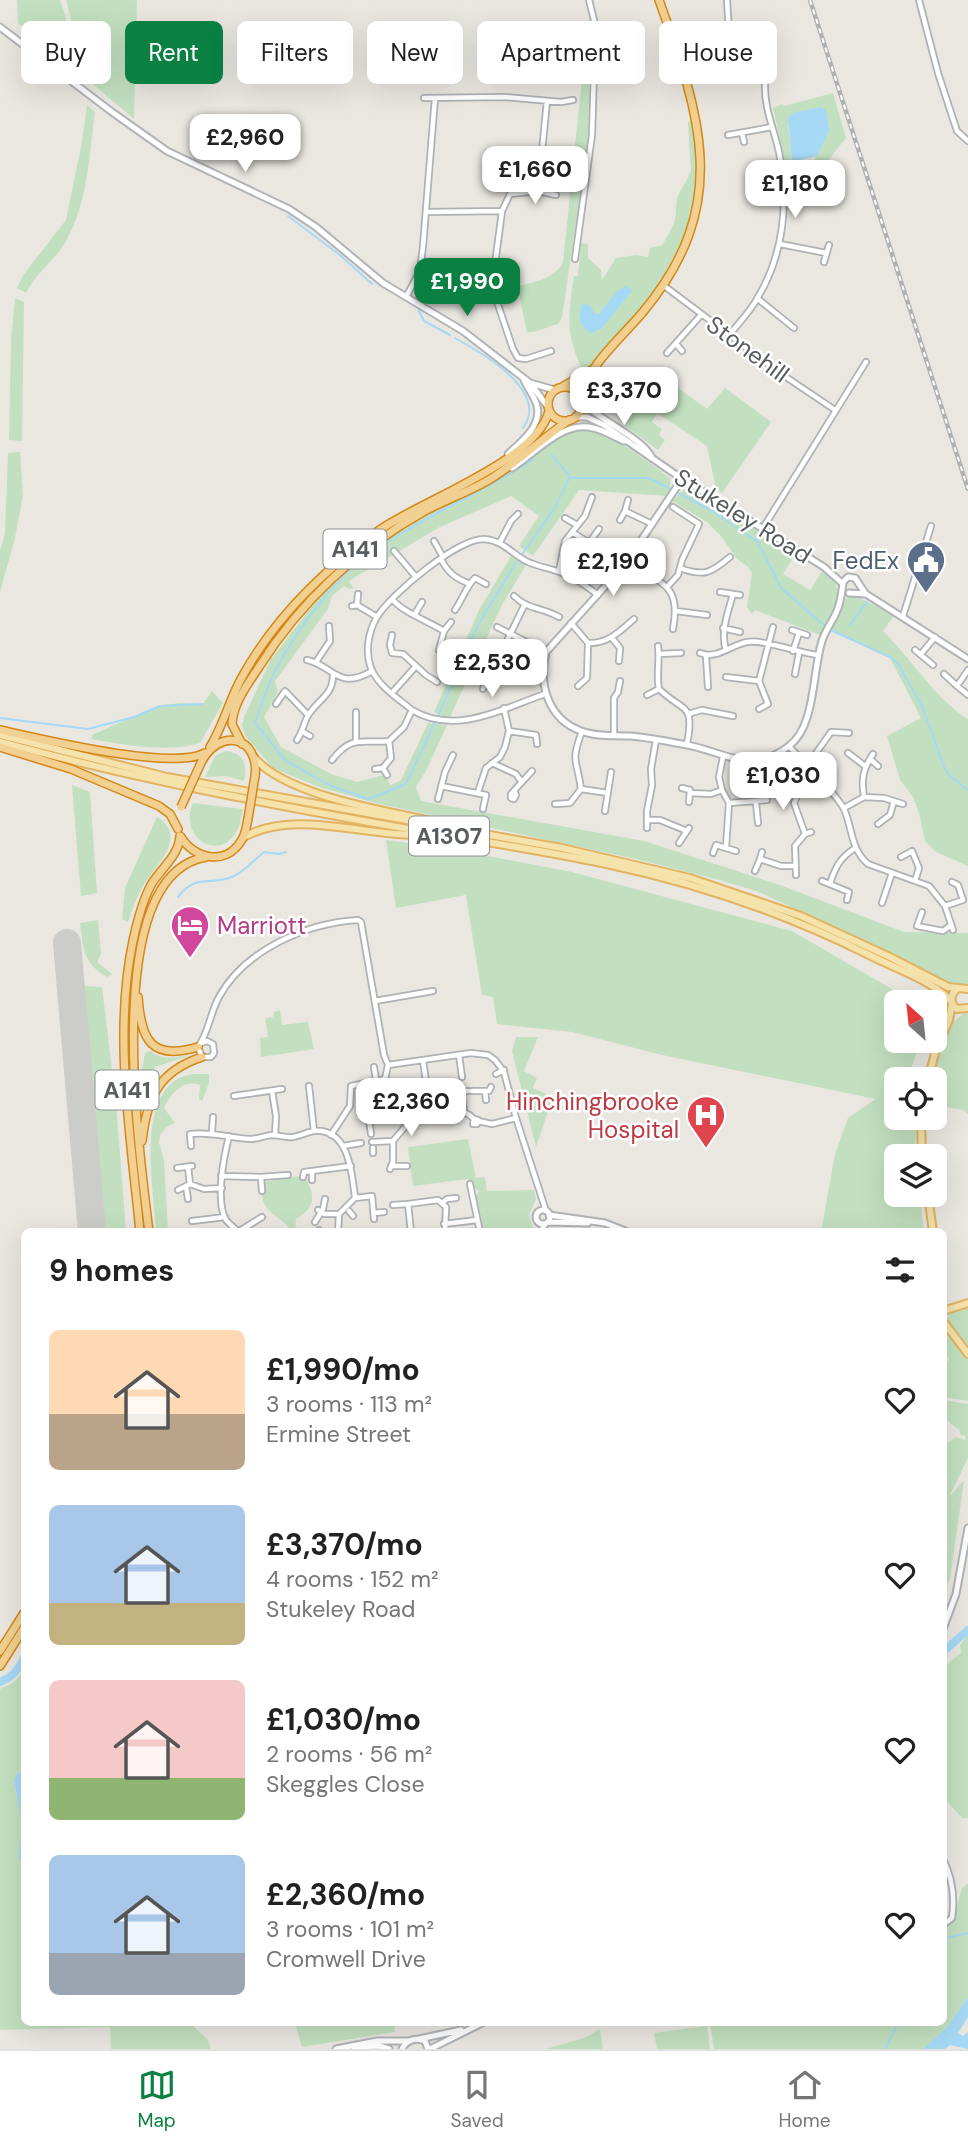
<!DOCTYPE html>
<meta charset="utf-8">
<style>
body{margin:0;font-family:"DM Sans",sans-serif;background:#f6f6f6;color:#222;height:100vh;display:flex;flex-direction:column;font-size:26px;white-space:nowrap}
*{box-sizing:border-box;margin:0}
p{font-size:23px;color:#767676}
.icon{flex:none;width:38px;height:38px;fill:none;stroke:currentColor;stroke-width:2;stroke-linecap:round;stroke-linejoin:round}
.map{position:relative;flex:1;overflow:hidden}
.sheet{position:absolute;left:21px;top:1228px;width:926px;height:798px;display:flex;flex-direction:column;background:#fff;border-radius:10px;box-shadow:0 7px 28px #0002}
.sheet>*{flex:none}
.top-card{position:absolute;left:21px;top:21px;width:928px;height:63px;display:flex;gap:14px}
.needle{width:46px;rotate:333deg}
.tools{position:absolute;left:884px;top:990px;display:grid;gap:14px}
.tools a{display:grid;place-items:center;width:63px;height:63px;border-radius:10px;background:#fff;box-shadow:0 7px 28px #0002;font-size:35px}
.price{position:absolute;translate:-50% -60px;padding:0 16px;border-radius:14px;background:#fff;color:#222;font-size:23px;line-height:46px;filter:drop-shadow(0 2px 4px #0008)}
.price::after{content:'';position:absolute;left:50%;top:42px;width:21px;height:16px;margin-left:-10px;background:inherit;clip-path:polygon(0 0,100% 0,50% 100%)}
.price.selected{background:#0b8043;color:#fff}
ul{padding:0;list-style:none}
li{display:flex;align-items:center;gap:21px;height:175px;padding:0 28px}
li span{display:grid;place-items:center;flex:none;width:196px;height:140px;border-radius:10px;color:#555}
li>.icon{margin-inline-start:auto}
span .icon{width:84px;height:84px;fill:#fffc;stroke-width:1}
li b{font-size:30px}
h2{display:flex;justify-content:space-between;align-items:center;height:84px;padding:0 28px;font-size:30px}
.chip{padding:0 24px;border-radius:10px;background:#fff;box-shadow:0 7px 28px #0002;font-size:24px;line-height:63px}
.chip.selected{background:#0b8043;color:#fff}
.tabs{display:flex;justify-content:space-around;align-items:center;height:98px;border-top:2px solid #e0e0e0;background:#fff;font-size:19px;color:#767676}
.tabs a{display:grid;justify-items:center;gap:4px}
.tabs .selected{color:#0b8043}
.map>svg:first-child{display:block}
</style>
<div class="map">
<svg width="968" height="2049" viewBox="0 0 968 2049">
<rect width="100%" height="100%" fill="#eae7e1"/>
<path fill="#c2e0bf" d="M17,0H60L66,18L75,70L18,23Z
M66,0H137L134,119L82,75L72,23Z
M591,19L588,138L562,318L558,324C546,326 540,333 527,332L517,286C533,283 556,278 563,262L588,20Z
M833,93L846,138L826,163L816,165L815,158L822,144L788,123L792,162L786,167L773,108L782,104L784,106Z
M87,105L95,112C89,156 88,202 66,241C55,260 36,273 26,293L17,288L24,274L66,220L82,142Z
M696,118L701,142L696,196L682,245L672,259L660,286L613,343L592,365L582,370C565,331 568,316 574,276H578L581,243L588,244V258L601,270L602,280L616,258L636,255L648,257L650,248L662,245C667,237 673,228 675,219C677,211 675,203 678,196C682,186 689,179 691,170L688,122Z
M15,298L24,302L22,441L9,440L11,340Z
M660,375L707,409L725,388L771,422L722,493L716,489L707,446L657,413L652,422L662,429L659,435L665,440L658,450L624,425Z
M588,429C620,439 645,459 671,479L668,496L579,490L533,556L519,546L539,516L511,496L440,527L352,579L349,582L354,588L349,589L344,586L332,596L328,609L275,681L278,692L264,717L281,747L331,774L357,782L384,775L391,785L401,780L428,723L447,725L427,769L416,787L421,801L644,841L780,885L904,932L968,933V985H950L921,968L759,892L720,880L631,858L375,803L319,787L273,768L245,736L242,725L244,717L271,659L328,586L376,545L444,505L511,471L565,434Z
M20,452L23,495L15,538L0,592V551L5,533L8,453Z
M686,488L796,553L783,574L810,590L823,570C850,590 835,611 820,635L755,610L752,614L747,607L752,573L748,567L737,559L721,536L707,522L672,501Z
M511,556L526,565L502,605L449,719L434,712L479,610Z
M851,596L858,597L894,615L883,631C912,659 933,697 968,719V866L936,852L925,841L919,813L913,797L900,780L887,736L921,718L890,658L830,631L845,599Z
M212,691L223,703L200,743C167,753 125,745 91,739L92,735L157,706L180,703L203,704Z
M225,751C244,753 248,765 244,781L226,776L205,777L215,756Z
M72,785L90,792L97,893L81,896Z
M193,803L243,809C241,816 240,826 237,831C218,864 178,836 193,803Z
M157,817C189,837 156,865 143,886C136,898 132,910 128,922L122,919L125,888Z
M386,840L446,848L572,872L792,931L916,1003H896V1011L892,1007L889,1019L896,1022V1041H910L914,1045L917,1041H921L908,1077L915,1080H896V1118H916L915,1157H896V1195H920L924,1232H821L835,1154L848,1118L876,1099L662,1055L572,1032L497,1024L493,997L482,995L466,895L396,908Z
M98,920L101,954L97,962L112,974L107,977C83,963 83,949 80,923Z
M84,986L102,987L116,1103L126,1232H104L90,1102Z
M280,1010L282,1025L308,1022L314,1049L261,1057L260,1038L268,1037L265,1018L273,1017L274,1012Z
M968,1011V1114L963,1110L935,1105L934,1080H930C937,1055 943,1024 968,1011Z
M516,1037H538L524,1071L537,1078L533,1088L553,1097L536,1147L512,1051Z
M151,1051C162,1061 177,1057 190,1055L155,1067C155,1075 153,1085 145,1089L142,1087L141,1074L145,1053Z
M193,1074H209V1083L202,1101L199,1099L200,1085C182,1079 172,1093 164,1108L175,1123L166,1127L160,1135L159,1143L164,1160L168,1232H156C154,1193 138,1109 173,1082C178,1077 186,1076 193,1074Z
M468,1139L476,1178L485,1177L487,1191L534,1190L536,1199L529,1215L534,1232H483L481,1215L475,1198L479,1191L469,1183L468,1179L413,1186L408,1147Z
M300,1176L305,1177C315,1195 317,1207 296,1219L295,1232H289L290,1229C281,1216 262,1213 262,1193C263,1189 264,1186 264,1182Z
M968,1307V1352L948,1324L947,1318L950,1312Z
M943,1330L968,1359V1401L943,1397V1376L949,1358L943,1352Z
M943,1400L968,1404V1458L949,1497L964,1480L950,1579L943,1593V1446L956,1437L965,1440L966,1436L961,1435L959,1430L943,1417Z
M968,1634V1818H962L943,1797V1667L961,1653L960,1645Z
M24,1666V1770L21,1771L14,1782C17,1798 22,1815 22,1832C22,1842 17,1850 19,1860L24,1861V2023H190L208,2040L211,2049H111L110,2027L0,2030V1689C12,1684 21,1679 24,1666Z
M968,1883V1997L947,2027L923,2049H714L710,2023H943V1927L954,1918L962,1888Z
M295,2023H394L395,2032L302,2047Z
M707,2026L710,2049H657L654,2033Z
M600,2029L603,2049H546L584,2038Z"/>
<path fill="#a6d9f5" d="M820,107L826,110L829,131L817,156L792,162L788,118L793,113Z
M627,286L632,291L602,328L592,333C580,329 578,317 581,306L583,304L590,305L595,314H599L618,290Z
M24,1770V1861L19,1860C17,1850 22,1842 22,1832C22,1815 17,1798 14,1781L16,1775Z
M968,1997V2017L958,2033L963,2036L968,2032V2049L950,2045L945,2049H923L947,2027Z"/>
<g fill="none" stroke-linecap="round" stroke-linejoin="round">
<path stroke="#a6d9f5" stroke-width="2" d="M288,216L340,255L372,284
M419,311L424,321L450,335
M455,338C482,353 550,391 523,428
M552,455L569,475
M678,493L709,509L758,542L781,588L826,627
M850,625L867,602
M831,630L890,657L898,664L923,708L944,767L949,775L968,790
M438,716L478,625L512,569L555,507L570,477L574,478H649L669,488
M0,718L88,729L134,717L160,706L203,704
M435,722L406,784L369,799L331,786L286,761L255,723C261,707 266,689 274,673C296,630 341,569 383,544C432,514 484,490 533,460
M178,897C197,872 211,887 234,876C246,870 254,860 264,852L279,854L286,852
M943,1939L968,1933
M885,2049L898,2023"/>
<path stroke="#a6d9f5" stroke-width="8" d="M943,1652L968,1630
M0,1682C13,1677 18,1670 24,1658"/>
<path stroke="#ccccc8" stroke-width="28" d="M67,943L92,1232"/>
<g stroke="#aeb2b5" stroke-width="8">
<path id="street" d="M727,0L729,32
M919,0L938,73L957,131L968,141
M424,98L505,97L561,102L573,100
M742,133L744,142
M728,135L772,127
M538,191L547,101
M502,211L492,287L513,349L518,358L526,359L551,351
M427,212L502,211L510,194L538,191L556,195
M780,244L826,253
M575,259L592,135L595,39L594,20L589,0
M824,262L829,245
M663,285L780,373L835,410
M406,297L420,271L423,246L435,98
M758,299L794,328
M729,335C739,323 751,311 758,297C784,254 789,201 779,152C774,129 764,108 765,84
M677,345L682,351
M667,353L701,315
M628,500L625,511L652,524
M565,518L577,525
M620,520L625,511
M763,528L866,362
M572,532L597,548
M434,541L443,557
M500,542L511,521L518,514
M589,543L599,529
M394,551L416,577
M441,559C448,573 455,578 470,584
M626,563C659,583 682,582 673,629
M680,568C704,577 711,573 730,557
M559,571L565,541L585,516L592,497
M668,586L678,575L682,560L699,524L673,507
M720,592L740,595
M514,596C528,610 542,607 559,617
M393,600C404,613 428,621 444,631
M357,605L377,617
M352,606L357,605L358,594
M455,610C462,600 467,585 475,578L486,584
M676,611L707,615
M415,614L422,602
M903,616L931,526
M571,623L588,643C608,644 620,631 634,619
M497,627L546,652
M723,628L740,632
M792,630L807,635
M392,635L390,645L392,653L403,654L426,675L437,682
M612,638L620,648L619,661
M658,646C660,661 656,675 659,689
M439,650L444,631L451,622
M726,650C720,631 728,613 733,594
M915,650L933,665
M793,651L799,633
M700,653C716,660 731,645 747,642C763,639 799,653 818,655
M659,654L681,653
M921,654L935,637
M706,656L708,687
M307,660C334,666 338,691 372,671
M316,662L330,641L329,626
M795,674L799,653
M944,674L957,686L968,670
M476,675L486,679
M726,677L759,681
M578,686L587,678L588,643
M957,686L968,695
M483,689C487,678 494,672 497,661L524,606
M392,693L416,666
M647,695L659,689C684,713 695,702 687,744
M276,704L285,691L308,715
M759,709L768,704L759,681L773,627
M412,710C456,736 501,709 545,694
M688,714L702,710L733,716
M509,731L536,735L537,744
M582,731C570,764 577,758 581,789L608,793
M303,732L310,736
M614,735V698L618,692L620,681
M297,740C303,732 304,721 309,714C319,699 333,695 333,675
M356,741V712
M789,746C802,761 836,793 844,809C853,829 850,848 868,864L929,886L945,906L953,930
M848,753L865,766
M723,757L719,777L722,790L729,803L726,847
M870,759L878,766
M332,760C352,734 362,744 389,741L404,727L412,710C399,699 377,685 371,668C365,652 368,632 377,617C391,594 457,539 484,539C502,540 511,553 526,561C538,567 550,568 562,573C576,578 586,586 598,595
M492,763L516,774L521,781
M804,763L814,756L831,732L849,733
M383,768L391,758L389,741
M375,769L383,768L387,775
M441,786L486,795L483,809
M682,788L690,790L689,802
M514,791L516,795L514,799L511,798V794L532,771
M478,792L486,768L500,757L505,747L509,731L504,708
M690,793L711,794L722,790
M864,797C861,779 863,769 873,754
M438,799L445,772L453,755
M729,803L767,800
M756,803L758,823
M555,804L570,803L581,789
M844,808L864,797L884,798L903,804
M605,811L611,772
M648,820H660L687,831
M878,824L890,815L894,801
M647,828V811L652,785L651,769L656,740
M811,832L805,834L794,803L801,787L814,774
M679,843L689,828
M762,852L760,859L781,866H795
M713,853L716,845L736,851
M901,857L912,851L919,868L915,881
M755,871L760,859
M796,875L795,846L805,834
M822,881L849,892L847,900
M830,884C835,867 840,858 855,848
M882,903L892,873
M945,906L963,900L958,885L952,882
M922,912L917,926L943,931L951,925
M375,1001L433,991
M201,1043L207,1041L213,1044L214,1053L211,1057H202L198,1047C209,1032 210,1013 219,997C245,950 306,923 358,920L361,922L384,1055L388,1065
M459,1055L462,1077
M423,1060L426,1082
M374,1067L376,1080
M496,1074L504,1070
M385,1079L389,1087
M309,1086L314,1131
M272,1091L276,1116L275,1135
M472,1091H489L491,1087
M485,1091L486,1100
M437,1095L450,1093
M234,1096L282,1089
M428,1096L431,1115
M420,1097L433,1096
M408,1099L416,1098
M464,1111L461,1092L468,1091
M369,1119L371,1134
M474,1119L478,1120L477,1124H473Z
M410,1121C427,1114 460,1103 474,1119
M478,1121L492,1124L516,1118
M212,1132L213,1117
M331,1135L350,1106L351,1086L385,1079L388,1065L471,1053L488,1055L495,1060L504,1072L516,1118L546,1211
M229,1136C224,1156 215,1201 226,1220C229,1224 235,1228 238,1232
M372,1142L393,1141
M191,1146L190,1134C211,1131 229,1138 250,1139C257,1139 264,1136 271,1135C279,1135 286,1138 293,1137C300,1136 307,1132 314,1131C349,1128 352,1173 355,1198L339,1214L338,1232
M343,1146L361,1143
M373,1148V1153
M391,1166H407
M188,1167L190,1184
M177,1168L192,1166
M390,1169L393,1162V1141L410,1121L404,1115
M312,1171V1180
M221,1176L261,1177L288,1175
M261,1177L262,1191
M303,1177L304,1172L351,1166
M470,1184L480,1232
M186,1187L188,1199
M178,1190L190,1184L204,1189L222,1188
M355,1198L372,1196L374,1219
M443,1202L447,1199L456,1198
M393,1205L408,1204
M318,1210L324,1214H339
M349,1211L353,1216
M374,1213L384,1212
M192,1221L225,1217
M315,1222L323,1209L325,1199
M444,1224L477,1220
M319,1230V1232
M238,1232L262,1217
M411,1232L408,1204L438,1200L446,1207L445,1232
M540,1232L546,1223
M943,1859C952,1877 955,1898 952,1918L943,1925"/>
</g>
<g stroke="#b0b4b7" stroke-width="9">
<path id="secondary" d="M0,27L112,112L167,151L289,209L316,227L383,283L463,331L530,383L548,407
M530,383L555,390
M582,402C598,419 644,439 652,458
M575,417H587L604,425L672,472L824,567L843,584
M508,454C521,442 542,426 537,406C535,397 528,389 524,380
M512,468C536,453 563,420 593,428C604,430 614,437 624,441
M682,479L626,563L546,652C538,684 548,719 581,731C596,737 614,735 629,736C647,737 665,741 682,744C723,750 749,777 789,746C816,726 812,672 822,641C825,631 832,622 836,613C841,603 842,592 843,582L848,577L855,578L865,593
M849,593L866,594L968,659
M536 1217a7 7 0 1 1 14 0a7 7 0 1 1-14 0Z
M549,1215L605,1223L628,1232
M548,1222L588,1223
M943,1629L956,1594L968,1528
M419,2039L461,2030
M354,2047L379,2046L389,2049
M336,2049L377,2041H409
M402,2049C406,2040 416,2037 425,2041L428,2049
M430,2049L482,2023"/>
</g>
<g stroke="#e1b363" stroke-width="10">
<path id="primary" d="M0,735L167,777L562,848L690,878L801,916L890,957L948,987L958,988
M0,742C133,778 267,804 403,828C472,840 542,850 611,865C700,884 787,914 869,955C896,969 930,979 951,1001
M253,756C282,794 381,810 427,820
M244,837C296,808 369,838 425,835
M968,989L958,988C950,994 949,1003 957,1009L968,1008
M928,1080L936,1049L949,1020L952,1004
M921,1118L922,1157
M928,1195L933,1232
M943,1311L968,1303
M943,1321L968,1354"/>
</g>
<g stroke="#d38818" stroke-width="10">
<path id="highway" d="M562,387L592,370
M548 404a17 17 0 1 1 34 0a17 17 0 1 1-34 0Z
M581,398C585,368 624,335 643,312C732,205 701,117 659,0
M0,730C41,739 172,771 205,753
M242,744L232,724C233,703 248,684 259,667C301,601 357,549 425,511C447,499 471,491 492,478C519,461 543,438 569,420
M0,747L71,769L159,806L170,814L178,829
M210,747C223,726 229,701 241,679C273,620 324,570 378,531C420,501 537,461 549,411
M200,765C218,726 260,736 255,776
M181,837C194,859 226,866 241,841C246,835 246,827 248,819
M138,997C141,1040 151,1061 198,1047
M142,1141C147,1097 159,1071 202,1057
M140,1232C131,1138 113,1034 133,941C137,922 142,902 151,885C160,869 179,856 180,836
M149,1232C140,1155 98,875 206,857
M0,1651L24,1613
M0,1666L24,1628"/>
</g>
<use href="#street" stroke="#fff" stroke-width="4.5"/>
<use href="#secondary" stroke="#fff" stroke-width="5"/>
<use href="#primary" stroke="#f6e3ab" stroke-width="6"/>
<use href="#highway" stroke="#f1d091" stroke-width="7"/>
<g stroke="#afb0b0" stroke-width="4.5">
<path id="rail" d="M810,0L968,489"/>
</g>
<use href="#rail" stroke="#fff" stroke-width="2" stroke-dasharray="5" stroke-linecap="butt"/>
<g stroke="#d38818" stroke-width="10" stroke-linecap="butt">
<path id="highway-bridge" d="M181,807L200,765
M248,819L255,776"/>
</g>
<use href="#highway-bridge" stroke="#f1d091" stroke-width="7"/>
</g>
<defs>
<g id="civic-pin" transform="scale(2.0125)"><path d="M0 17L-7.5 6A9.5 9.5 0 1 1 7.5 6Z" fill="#5c6f8a" stroke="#fff"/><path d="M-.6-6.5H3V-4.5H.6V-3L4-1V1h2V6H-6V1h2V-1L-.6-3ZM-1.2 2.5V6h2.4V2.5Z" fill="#fff"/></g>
<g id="hotel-pin" transform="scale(2.0125)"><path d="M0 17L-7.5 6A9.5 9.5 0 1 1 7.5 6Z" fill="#d1479c" stroke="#fff"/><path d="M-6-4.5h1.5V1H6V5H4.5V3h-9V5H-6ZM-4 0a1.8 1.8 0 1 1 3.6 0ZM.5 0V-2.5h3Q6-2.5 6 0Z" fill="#fff"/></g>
<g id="hospital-pin" transform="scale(2.0125)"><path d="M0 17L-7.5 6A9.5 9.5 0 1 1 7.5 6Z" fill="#e0444e" stroke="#fff"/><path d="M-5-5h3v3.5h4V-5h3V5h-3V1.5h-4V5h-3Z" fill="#fff"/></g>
</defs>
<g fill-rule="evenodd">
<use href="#civic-pin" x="926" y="560"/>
<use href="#hotel-pin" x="190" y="925"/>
<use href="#hospital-pin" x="706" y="1115"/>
</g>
<g text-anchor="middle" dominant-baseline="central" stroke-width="5" stroke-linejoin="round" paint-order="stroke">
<g fill="#fff" stroke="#8b8e90" stroke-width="2">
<rect x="323.5" y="529.5" width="63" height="39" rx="5"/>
<rect x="409" y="816.5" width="80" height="39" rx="5"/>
<rect x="95.5" y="1070.5" width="63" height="39" rx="5"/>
</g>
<g font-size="23" font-weight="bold" fill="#595d60">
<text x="355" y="549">A141</text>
<text x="449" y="836">A1307</text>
<text x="127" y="1090">A141</text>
</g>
<g font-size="24" fill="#595d60" stroke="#fff">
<text transform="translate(748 349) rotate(36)">Stonehill</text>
<text transform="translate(743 516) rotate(32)">Stukeley Road</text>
</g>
<g font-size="24" fill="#4e5e75" stroke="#fff" text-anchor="end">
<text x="899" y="560">FedEx</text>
</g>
<g font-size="24" fill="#b23c85" stroke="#fff" text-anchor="start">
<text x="217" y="925">Marriott</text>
</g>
<g font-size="24" fill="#be3a42" stroke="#fff" text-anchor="end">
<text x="679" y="1101">Hinchingbrooke<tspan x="679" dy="28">Hospital</tspan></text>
</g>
</g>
</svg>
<div class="tools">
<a><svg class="needle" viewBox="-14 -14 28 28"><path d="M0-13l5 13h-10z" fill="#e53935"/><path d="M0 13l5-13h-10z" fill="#767676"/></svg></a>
<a><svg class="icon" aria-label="locate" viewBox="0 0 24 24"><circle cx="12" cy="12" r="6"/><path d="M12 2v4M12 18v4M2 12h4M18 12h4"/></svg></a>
<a><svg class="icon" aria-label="layers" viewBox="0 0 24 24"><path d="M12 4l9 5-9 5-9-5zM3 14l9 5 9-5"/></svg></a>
</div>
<b class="price" style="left:245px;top:174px">£2,960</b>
<b class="price" style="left:535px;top:206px">£1,660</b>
<b class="price" style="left:795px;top:220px">£1,180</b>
<b class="price selected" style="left:467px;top:318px">£1,990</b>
<b class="price" style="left:624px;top:427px">£3,370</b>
<b class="price" style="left:613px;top:598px">£2,190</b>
<b class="price" style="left:492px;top:699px">£2,530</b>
<b class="price" style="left:783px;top:812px">£1,030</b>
<b class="price" style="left:411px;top:1138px">£2,360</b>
<div class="top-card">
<a class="chip">Buy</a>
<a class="chip selected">Rent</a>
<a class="chip">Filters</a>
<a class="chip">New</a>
<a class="chip">Apartment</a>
<a class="chip">House</a>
</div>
<section class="sheet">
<h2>9 homes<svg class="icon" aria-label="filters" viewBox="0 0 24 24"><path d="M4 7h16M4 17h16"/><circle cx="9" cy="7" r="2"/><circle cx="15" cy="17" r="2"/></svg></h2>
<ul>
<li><span style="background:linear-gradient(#ffd9b3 60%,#b9a48a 0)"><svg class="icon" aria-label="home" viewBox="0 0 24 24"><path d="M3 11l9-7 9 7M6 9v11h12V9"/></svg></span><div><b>£1,990/mo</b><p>3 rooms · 113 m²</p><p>Ermine Street</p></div><svg class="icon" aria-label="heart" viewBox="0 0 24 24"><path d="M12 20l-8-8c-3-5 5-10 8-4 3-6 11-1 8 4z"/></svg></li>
<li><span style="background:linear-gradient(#a9c7e8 70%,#c2b280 0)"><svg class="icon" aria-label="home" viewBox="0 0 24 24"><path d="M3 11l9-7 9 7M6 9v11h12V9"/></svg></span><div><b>£3,370/mo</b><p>4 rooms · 152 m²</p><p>Stukeley Road</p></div><svg class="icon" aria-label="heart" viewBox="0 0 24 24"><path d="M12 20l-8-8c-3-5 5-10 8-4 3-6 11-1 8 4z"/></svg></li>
<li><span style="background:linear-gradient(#f6c9c9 70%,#8fb573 0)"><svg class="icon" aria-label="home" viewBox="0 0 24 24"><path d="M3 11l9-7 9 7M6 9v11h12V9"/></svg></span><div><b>£1,030/mo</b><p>2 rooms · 56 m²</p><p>Skeggles Close</p></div><svg class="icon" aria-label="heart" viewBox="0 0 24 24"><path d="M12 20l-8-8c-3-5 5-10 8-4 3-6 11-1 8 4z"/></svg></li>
<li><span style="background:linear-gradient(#a9c7e8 70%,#9aa5b1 0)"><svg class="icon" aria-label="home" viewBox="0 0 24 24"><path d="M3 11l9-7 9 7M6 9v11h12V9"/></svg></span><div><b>£2,360/mo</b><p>3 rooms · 101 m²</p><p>Cromwell Drive</p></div><svg class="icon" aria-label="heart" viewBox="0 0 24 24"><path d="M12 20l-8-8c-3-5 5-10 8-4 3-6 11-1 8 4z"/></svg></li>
</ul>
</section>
</div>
<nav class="tabs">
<a class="selected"><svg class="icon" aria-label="map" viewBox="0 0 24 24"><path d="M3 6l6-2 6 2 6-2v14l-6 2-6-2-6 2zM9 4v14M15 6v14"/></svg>Map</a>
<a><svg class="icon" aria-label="saved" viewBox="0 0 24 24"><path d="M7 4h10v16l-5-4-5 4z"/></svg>Saved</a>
<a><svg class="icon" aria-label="home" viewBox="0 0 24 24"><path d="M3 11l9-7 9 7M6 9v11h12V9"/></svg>Home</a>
</nav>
